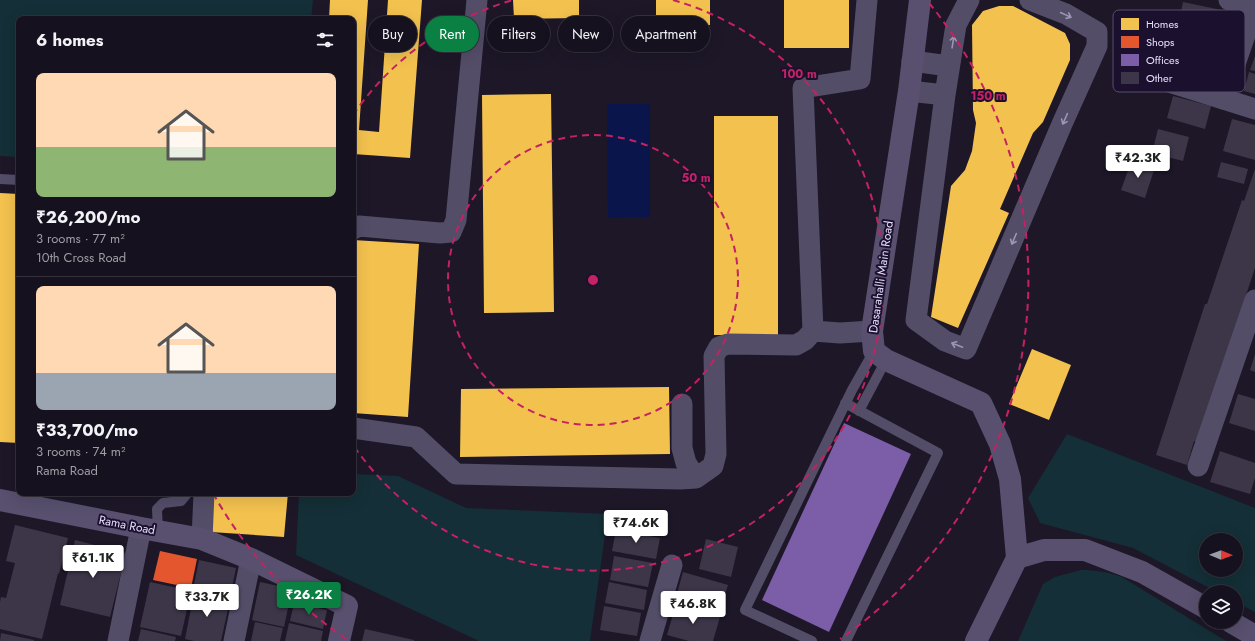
<!DOCTYPE html>
<meta charset="utf-8">
<style>
body{margin:0;font-family:Jost,sans-serif;background:#1f1a27;color:#f1f3f6;height:100vh;display:flex;flex-direction:column;font-size:15px;white-space:nowrap}
*{box-sizing:border-box;margin:0}
p{font-size:13px;color:#9e9da4}
.icon{flex:none;width:22px;height:22px;fill:none;stroke:currentColor;stroke-width:2;stroke-linecap:round;stroke-linejoin:round}
.map{position:relative;flex:1;overflow:hidden}
.panel{position:absolute;left:16px;top:16px;width:340px;height:480px;display:flex;flex-direction:column;background:#16111e;border-radius:8px;box-shadow:0 4px 16px #0002,0 0 0 1px #35313c}
.panel>*{flex:none}
.top-card{position:absolute;left:368px;top:16px;width:380px;height:36px;display:flex;gap:8px}
.needle{width:26px;rotate:91deg}
.tools{position:absolute;left:1199px;top:533px;display:grid;gap:8px}
.tools a{display:grid;place-items:center;width:44px;height:44px;border-radius:50%;background:#16111e;box-shadow:0 4px 16px #0002,0 0 0 1px #35313c;font-size:20px}
.price{position:absolute;translate:-50% -34px;padding:0 9px;border-radius:4px;background:#fff;color:#222;font-size:13px;line-height:26px;filter:drop-shadow(0 1px 2px #0008)}
.price::after{content:'';position:absolute;left:50%;top:24px;width:12px;height:9px;margin-left:-6px;background:inherit;clip-path:polygon(0 0,100% 0,50% 100%)}
.price.selected{background:#0b8043;color:#fff}
ul{padding:0;list-style:none}
li{display:grid;align-content:center;gap:8px;height:212px;padding:0 20px}
li+li{border-top:1px solid #35313c}
li span{display:grid;place-items:center;height:124px;border-radius:8px;color:#555}
li>.icon{margin-inline-start:auto}
span .icon{width:72px;height:72px;fill:#fffc;stroke-width:1}
li b{font-size:17px}
h2{display:flex;justify-content:space-between;align-items:center;height:48px;padding:0 20px;font-size:17px}
.chip{padding:0 14px;border-radius:18px;background:#16111e;box-shadow:0 4px 16px #0002,0 0 0 1px #35313c;font-size:14px;line-height:36px}
.chip.selected{background:#0b8043;color:#fff}
.map>svg:first-child{display:block}
</style>
<div class="map">
<svg width="1255" height="641" viewBox="0 0 1255 641">
<rect width="100%" height="100%" fill="#1d1728"/>
<path fill="#142f37" fill-rule="evenodd" d="M0,0H313L311,19H19V157L0,156Z
M1067,434L1255,508V612L1236,602V592H1217L1133,548L1040,523L1028,498ZM1206,540H1236V570H1206Z
M353,474L398,476L466,508L608,514L590,641H479L296,555L299,493H353Z
M1081,570C1095,570 1108,572 1122,577L1226,641H1018L1043,584L1055,577Z"/>
<path fill="#0a164b" d="M607,104H650V217L608,218Z"/>
<path fill="#f2c14e" d="M330,0H368L359,130L379,132L388,0H422L410,158L353,154V19H329Z
M513,0H579V18L514,19Z
M656,0H710V25H656Z
M784,0H849V48H784Z
M999,6H1013L1065,33L1070,44V60L1043,122L1033,133L1000,209L1009,213L958,328L931,317L951,186L965,170L972,151L976,123L973,110L972,25L983,11Z
M551,94L554,312L484,313L482,95Z
M714,116H778V335H714Z
M0,193L19,194V443L0,442Z
M353,240L419,244L408,417L353,413Z
M1032,349L1071,365L1049,420L1009,404Z
M669,387L670,454L460,457L461,389Z
M214,493H288L284,537L211,532Z"/>
<path fill="#e4572e" d="M160,551L197,559L191,588L153,580Z"/>
<path fill="#7b5ea7" d="M844,423L911,454L829,632L762,600Z"/>
<path fill="#3d3649" d="M1183,2L1231,12L1224,46L1176,36Z
M1255,56V71L1250,70Z
M1249,72L1255,74V94L1244,91Z
M1173,96L1211,106L1205,129L1167,118Z
M1232,119L1255,125V160L1223,151Z
M1158,129L1189,137L1183,161L1152,153Z
M1132,159L1155,167L1145,198L1121,190Z
M1221,162L1248,169L1244,184L1217,177Z
M1255,169V268L1197,442L1194,441L1187,465L1156,455L1205,304H1207L1242,200L1244,201Z
M1255,354V372L1250,370Z
M1238,394L1255,399V431L1229,423Z
M1220,451L1255,463V478L1250,494L1210,482Z
M15,525L68,538L59,574L58,573L42,639L0,629V602L1,597L6,598L15,563L6,561Z
M616,530L660,538L656,559L612,551Z
M706,539L738,547L731,577L699,569Z
M75,540L126,553L110,617L60,605Z
M614,556L653,563L648,587L610,580Z
M199,560L236,568L230,597L193,590Z
M683,572L728,585L720,610L676,597Z
M150,582L191,591L181,636L140,627Z
M260,582L292,589L284,627L252,620Z
M609,582L647,590L644,610L605,603Z
M194,593L230,600L221,641H194L185,639Z
M294,603L327,610L323,629L290,621Z
M676,604L720,617L713,641H689L667,635Z
M604,606L641,613L637,636L600,630Z
M255,622L283,628L280,641H251Z
M289,623L323,631L321,641H285Z
M141,629L176,637L175,641H138Z
M365,629L414,640V641H362Z
M1,633L34,640V641H0Z"/>
<g fill="none" stroke-linecap="round" stroke-linejoin="round">
<path stroke="#534d68" stroke-width="10" d="M0,179L19,180
M845,403L938,453L846,641
M859,411L886,360
M158,532L157,509L163,503L181,501L186,495L187,493
M812,641L745,610L852,390L874,351"/>
<path stroke="#534d68" stroke-width="21" d="M969,0L956,25L945,95L916,320L945,341L966,349L1062,124L1097,46V32L1066,14L1030,0
M1229,0L1254,8
M912,61L949,66
M1150,76L1255,109
M909,91L945,95
M1223,99L1255,6
M353,229L359,226L440,233L451,232L456,220L477,0
M813,331L840,333L872,331
M682,404V448L686,463L696,478
M353,428L416,437L456,474L680,479L696,478L713,466L716,454L714,356L719,347L728,344L796,345L805,340L813,331L803,88L860,79L867,0
M1198,466L1255,300
M202,539L204,493
M118,641L141,528
M234,641L251,559
M650,641L672,565"/>
<path stroke="#58506e" stroke-width="22" d="M920,0L909,91L872,331L874,351L886,360L981,403L1000,444L1010,479L1017,558L976,641
M0,500L141,528L202,539L251,559L347,606L339,641
M1017,558L1044,550H1085L1142,572L1206,608
M1231,622L1255,636"/>
</g>
<defs><path id="oneway-shaft" d="M-6 0H5M1.5-3L5.5 0L1.5 3" fill="none" stroke-width="1.6" stroke-linecap="round" stroke-linejoin="round"/></defs>
<g stroke="#9d96b4">
<use href="#oneway-shaft" transform="translate(1066 15) rotate(25)"/>
<use href="#oneway-shaft" transform="translate(953 42) rotate(-81)"/>
<use href="#oneway-shaft" transform="translate(1065 119) rotate(114)"/>
<use href="#oneway-shaft" transform="translate(1014 239) rotate(113)"/>
<use href="#oneway-shaft" transform="translate(957 345) rotate(-159)"/>
</g>
<g fill="none" stroke="#c42263" stroke-width="2" stroke-dasharray="7 5">
<circle cx="593" cy="280" r="145"/>
<path d="M353 115A291 291 0 0 1 513 0M673 0A291 291 0 1 1 353 445"/>
<path d="M346 639A436 436 0 0 1 214 495M929 3A436 436 0 0 1 840 639"/>
</g>
<g text-anchor="middle" dominant-baseline="central" stroke-width="4" stroke-linejoin="round" paint-order="stroke">
<g font-size="12" fill="#e7deff" stroke="#1b112e">
<text transform="translate(881 277) rotate(-82)">Dasarahalli Main Road</text>
<text transform="translate(127 525) rotate(11)">Rama Road</text>
</g>
</g>
<rect x="1113" y="10" width="132" height="82" rx="6" fill="#1b112e" stroke="#584e6d" stroke-width="1"/>
<rect x="1121" y="18" width="18" height="12" fill="#f2c14e"/>
<rect x="1121" y="36" width="18" height="12" fill="#e4572e"/>
<rect x="1121" y="54" width="18" height="12" fill="#7b5ea7"/>
<rect x="1121" y="72" width="18" height="12" fill="#3d3649"/>
<g font-size="11" fill="#e7deff">
<text x="1146" y="28">Homes</text>
<text x="1146" y="46">Shops</text>
<text x="1146" y="64">Offices</text>
<text x="1146" y="82">Other</text>
</g>
<circle cx="593" cy="280" r="6" fill="#c42263" stroke="#1b112e" stroke-width="2"/>
<g font-size="12" text-anchor="middle" font-weight="bold" fill="#c42263" stroke="#1b112e" stroke-width="4" stroke-linejoin="round" paint-order="stroke">
<text x="799" y="78">100 m</text>
<text x="988" y="100">150 m</text>
<text x="696" y="182">50 m</text>
</g>
</svg>
<div class="tools">
<a><svg class="needle" viewBox="-14 -14 28 28"><path d="M0-13l5 13h-10z" fill="#e53935"/><path d="M0 13l5-13h-10z" fill="#9e9da4"/></svg></a>
<a><svg class="icon" aria-label="layers" viewBox="0 0 24 24"><path d="M12 4l9 5-9 5-9-5zM3 14l9 5 9-5"/></svg></a>
</div>
<b class="price" style="left:1138px;top:179px">₹42.3K</b>
<b class="price" style="left:636px;top:544px">₹74.6K</b>
<b class="price" style="left:93px;top:579px">₹61.1K</b>
<b class="price selected" style="left:309px;top:616px">₹26.2K</b>
<b class="price" style="left:207px;top:618px">₹33.7K</b>
<b class="price" style="left:693px;top:625px">₹46.8K</b>
<div class="top-card">
<a class="chip">Buy</a>
<a class="chip selected">Rent</a>
<a class="chip">Filters</a>
<a class="chip">New</a>
<a class="chip">Apartment</a>
</div>
<section class="panel">
<h2>6 homes<svg class="icon" aria-label="filters" viewBox="0 0 24 24"><path d="M4 7h16M4 17h16"/><circle cx="9" cy="7" r="2"/><circle cx="15" cy="17" r="2"/></svg></h2>
<ul>
<li><span style="background:linear-gradient(#ffd9b3 60%,#8fb573 0)"><svg class="icon" aria-label="home" viewBox="0 0 24 24"><path d="M3 11l9-7 9 7M6 9v11h12V9"/></svg></span><div><b>₹26,200/mo</b><p>3 rooms · 77 m²</p><p>10th Cross Road</p></div></li>
<li><span style="background:linear-gradient(#ffd9b3 70%,#9aa5b1 0)"><svg class="icon" aria-label="home" viewBox="0 0 24 24"><path d="M3 11l9-7 9 7M6 9v11h12V9"/></svg></span><div><b>₹33,700/mo</b><p>3 rooms · 74 m²</p><p>Rama Road</p></div></li>
</ul>
</section>
</div>
